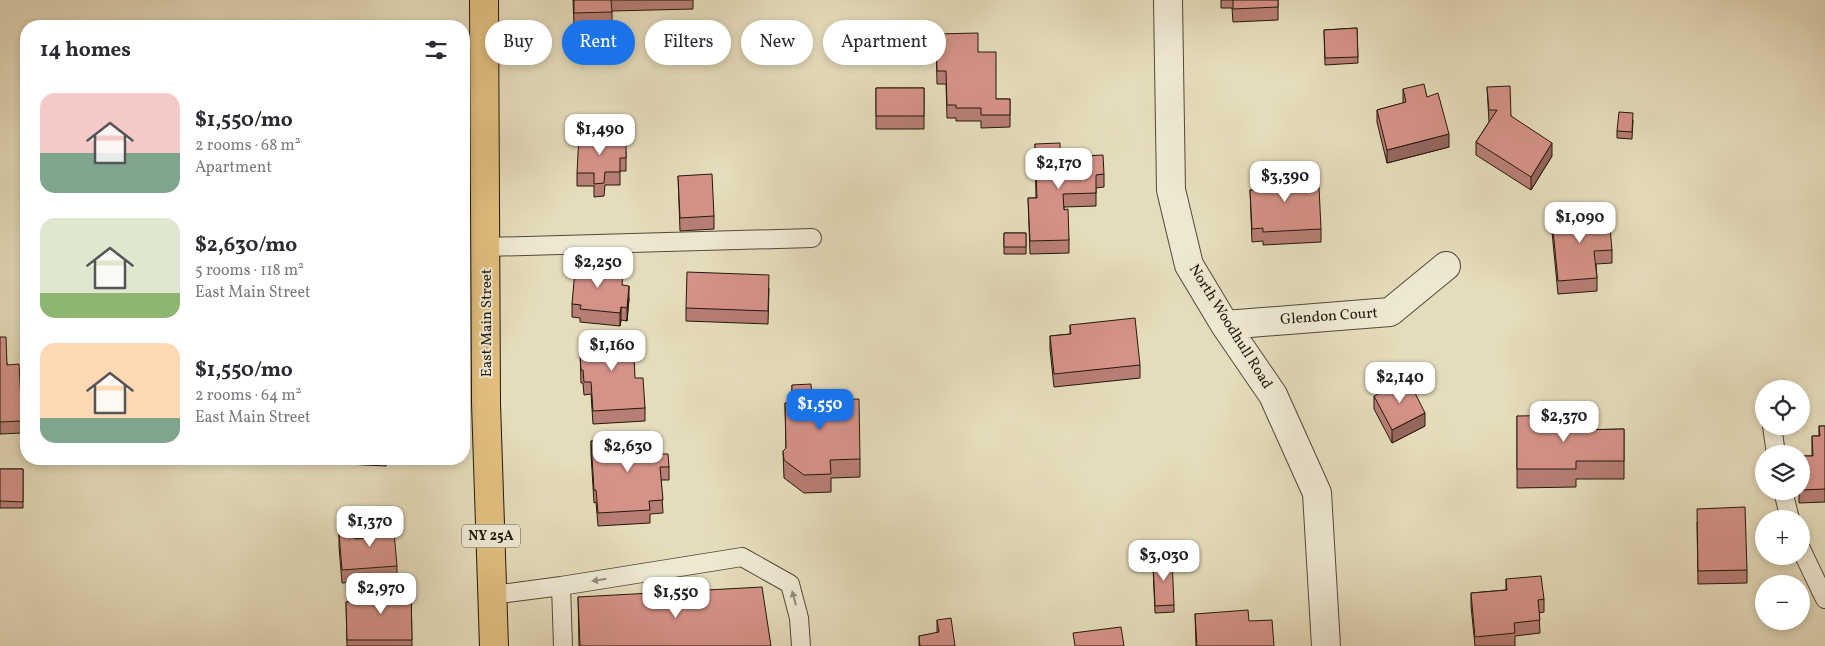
<!DOCTYPE html>
<meta charset="utf-8">
<style>
body{margin:0;font-family:Vollkorn,serif;background:#f2f2f3;color:#2b2b33;height:100vh;display:flex;flex-direction:column;font-size:19px;white-space:nowrap}
*{box-sizing:border-box;margin:0}
p{font-size:16px;color:#7c7c81}
.icon{flex:none;width:28px;height:28px;fill:none;stroke:currentColor;stroke-width:2;stroke-linecap:round;stroke-linejoin:round}
.map{position:relative;flex:1;overflow:hidden}
.side{position:absolute;left:20px;top:20px;width:450px;height:445px;display:flex;flex-direction:column;background:#fff;border-radius:20px;box-shadow:0 2px 8px #0003}
.side>*{flex:none}
.banner{position:absolute;left:485px;top:20px;width:475px;height:45px;display:flex;gap:10px}
.buttons{position:absolute;left:1755px;top:380px;display:grid;gap:10px}
.buttons a{display:grid;place-items:center;width:55px;height:55px;border-radius:50%;background:#fff;box-shadow:0 2px 8px #0003;font-size:25px}
.price{position:absolute;translate:-50% -42px;padding:0 11px;border-radius:10px;background:#fff;color:#222;font-size:16px;line-height:32px;filter:drop-shadow(0 1px 2px #0008)}
.price::after{content:'';position:absolute;left:50%;top:30px;width:15px;height:11px;margin-left:-8px;background:inherit;clip-path:polygon(0 0,100% 0,50% 100%)}
.price.on{background:#1a73e8;color:#fff}
ul{padding:0;list-style:none}
li{display:flex;align-items:center;gap:15px;height:125px;padding:0 20px}
li span{display:grid;place-items:center;flex:none;width:140px;height:100px;border-radius:15px;color:#555}
li>.icon{margin-inline-start:auto}
span .icon{width:60px;height:60px;fill:#fffc;stroke-width:1}
li b{font-size:21px}
h2{display:flex;justify-content:space-between;align-items:center;height:60px;padding:0 20px;font-size:21px}
.pill{padding:0 18px;border-radius:22px;background:#fff;box-shadow:0 2px 8px #0003;font-size:18px;line-height:45px}
.pill.on{background:#1a73e8;color:#fff}
.map>svg:first-child{display:block}
</style>
<div class="map">
<svg width="1825" height="646" viewBox="0 0 1825 646">
<rect width="100%" height="100%" fill="#e5dcbb"/>
<filter id="stains"><feTurbulence type="fractalNoise" baseFrequency=".004" numOctaves="4"/><feColorMatrix values="0 0 0 0 .2 0 0 0 0 .09 0 0 0 0 .02 0 0 0 .5 -.17"/></filter>
<radialGradient id="worn" r=".72"><stop offset=".6" stop-color="#630" stop-opacity="0"/><stop offset="1" stop-color="#630" stop-opacity=".3"/></radialGradient>
<g fill="none" stroke-linecap="round" stroke-linejoin="round">
<g stroke="#544936" stroke-width="20">
<path id="service" d="M487,247L812,238
M1772,426L1776,454
M1783,491L1790,519
M1801,549L1825,599
M561,586L563,646
M493,595L561,586L742,557L790,584L799,618L801,646"/>
</g>
<g stroke="#544936" stroke-width="30">
<path id="minor" d="M1168,0L1171,190L1189,265L1225,325L1273,395L1317,493L1326,646
M1225,325L1390,312L1446,266"/>
</g>
<g stroke="#23180a" stroke-width="30">
<path id="primary" d="M484,0L486,403L494,646"/>
</g>
<use href="#service" stroke="#eee8d3" stroke-width="18"/>
<use href="#minor" stroke="#eee8d3" stroke-width="28"/>
<use href="#primary" stroke="#e2be7e" stroke-width="28"/>
</g>
<path fill="#b77e75" stroke="#23180a" d="M573,0H693V9L612,11V25L574,26Z
M1221,0H1278V20L1233,22L1232,8H1221Z
M1357,28L1358,63L1325,65L1324,30Z
M936,34L978,52L996,99H1010V127L981,128V121H956V118H947L946,84H937Z
M1487,87L1511,116L1552,156L1531,190L1476,155V142L1489,122Z
M876,88H924V129H876Z
M1403,89L1427,97L1449,147L1387,163L1377,122V110L1403,103Z
M1633,120L1632,139L1617,138V131Z
M1035,144L1060,157L1104,174V187L1096,188V206L1064,207L1069,240V253L1030,254L1028,198H1036Z
M626,151V171H620V185H605L604,196L594,197V186H577V173Z
M1263,174L1321,229V242L1263,245V241L1252,242L1250,190H1263Z
M678,176L714,216V229L680,231Z
M1552,219L1612,250V263L1596,264L1597,278V291L1558,294L1552,232Z
M1004,233H1026V254H1004Z
M595,271L623,285L629,299L627,321L621,320L620,326L580,322V318L572,317V304Z
M769,288L768,324L686,321V308Z
M1070,325L1140,365V378L1054,387L1050,349V336L1070,334Z
M583,335L635,378L645,408V421L593,424L591,394L584,395L583,383H581L580,350H583Z
M0,337L22,421V433L0,434Z
M792,385L812,401L860,459V477L831,478V492L804,493L784,478L783,451L786,449L785,403H792Z
M1374,396L1425,426L1392,443L1374,409Z
M1517,416L1576,430L1624,429V479H1576V487L1517,488Z
M1819,426H1825V502L1799,503V491H1801V456H1812V436H1819Z
M591,441L662,454L669,467V480H661L663,513L650,514V523L598,526L596,502L594,503L591,454Z
M344,459H386V466L344,464Z
M0,469H23V508H0Z
M1697,522L1747,570V583L1698,584Z
M366,523L397,566V579L342,583L339,547V534L355,539L366,538Z
M1153,567L1174,605V612L1155,613Z
M1506,579L1544,599V612L1539,613L1540,633L1515,636V646H1475L1471,606V593L1506,590Z
M411,586L412,646H347L346,602H365Z
M578,597L771,646H579Z
M1195,614L1249,621L1274,646H1196Z
M937,620L955,646H919V636L937,633Z"/>
<path fill="#95665f" stroke="#23180a" d="M1449,134V147L1387,163V150Z
M1552,143V156L1531,190V177Z
M629,286V299L627,321V308Z
M621,307V320L620,326V313Z
M1425,413V426L1392,443V430Z"/>
<path fill="#d59288" stroke="#23180a" d="M574,0H611L612,12L574,13Z
M1233,0H1278V7L1233,9Z
M1357,28L1358,57L1325,58L1324,30Z
M978,33V52H996V99H1010V115H981V108H956V105H947L946,71H937L936,34Z
M1424,84L1427,97L1438,93L1449,134L1387,150L1377,110L1406,102L1403,89Z
M1510,86L1511,116L1552,143L1531,177L1476,142L1497,110H1489L1487,87Z
M876,88H924V116H876Z
M1619,112L1633,113L1632,132L1617,131Z
M579,136L626,138V158H620V172H605L604,183L594,184V173H577Z
M1060,143V157L1103,155L1104,174L1096,175V193L1063,194L1064,210L1068,209L1069,240L1030,241L1028,198H1037L1035,144Z
M1300,163L1301,188L1319,187L1321,229L1263,232V228L1252,229L1250,190H1264L1263,174L1266,171L1285,170L1290,164Z
M712,174L714,216L680,218L678,176Z
M1595,207L1609,217L1612,250L1594,251L1597,278L1558,281L1552,219L1590,215Z
M1004,233H1026V247H1004Z
M576,258L595,260L594,271L623,273L622,285L629,286L627,308L621,307L620,313L580,309L581,305L572,304Z
M687,272L769,275L768,311L686,308Z
M1135,318L1140,365L1054,374L1050,336L1071,334L1070,325Z
M633,333L635,378H643L645,408L593,411L591,382H584L583,370H581L580,350H583V335Z
M0,337H6L7,365L19,364L22,421L0,422Z
M1408,379L1425,413L1392,430L1374,396Z
M811,384L812,401H820L825,395H830L836,400L859,399L860,459L830,460L831,474L804,475L784,460L783,451L786,448L785,403H792V385Z
M1576,415V430L1624,429V461H1576V469H1517V416Z
M1819,426H1825V489L1801,490V456H1813L1812,436H1820Z
M661,436L662,454H668L669,467H660L663,500L649,501L650,510L598,513L596,490H594L591,441Z
M0,469H23V502L0,501Z
M1745,507L1747,570L1698,571L1697,509Z
M393,521L397,566L342,570L339,534L354,533L355,539L367,538L366,523Z
M1172,559L1174,605L1155,606L1153,560Z
M1541,576L1544,599L1538,600L1540,620L1514,623L1515,633L1475,637L1471,593L1507,590L1506,579Z
M411,586L412,640H347L346,602H365V587Z
M762,587L771,646H580L578,597Z
M1248,610L1249,621L1272,620L1274,646H1197L1195,614Z
M951,618L955,646H920L919,636L939,632L937,620Z
M1121,627L1124,646H1075L1073,633Z"/>
<defs><path id="oneway-solid" d="M-6-.8H1V-3.2L6.5 0L1 3.2V.8H-6Z" transform="scale(1.25)"/></defs>
<g fill="#938a79">
<use href="#oneway-solid" transform="translate(599 580) rotate(171)"/>
<use href="#oneway-solid" transform="translate(794 598) rotate(-105)"/>
</g>
<g text-anchor="middle" dominant-baseline="central" stroke-width="4" stroke-linejoin="round" paint-order="stroke">
<rect fill="#eee8d3" stroke="#605646" stroke-width="1" x="462" y="524.5" width="58" height="23" rx="4"/>
<g font-size="14" font-weight="bold" fill="#23180a">
<text x="491" y="536">NY 25A</text>
</g>
<g font-size="15" fill="#23180a" stroke="#eee8d3">
<text transform="translate(1329 317) rotate(-4)">Glendon Court</text>
<text transform="translate(487 323) rotate(-90)">East Main Street</text>
<text transform="translate(1230 327) rotate(58)">North Woodhull Road</text>
</g>
</g>
<rect width="100%" height="100%" filter="url(#stains)"/>
<rect width="100%" height="100%" fill="url(#worn)"/>
</svg>
<div class="buttons">
<a><svg class="icon" aria-label="locate" viewBox="0 0 24 24"><circle cx="12" cy="12" r="6"/><path d="M12 2v4M12 18v4M2 12h4M18 12h4"/></svg></a>
<a><svg class="icon" aria-label="layers" viewBox="0 0 24 24"><path d="M12 4l9 5-9 5-9-5zM3 14l9 5 9-5"/></svg></a>
<a>+</a>
<a>−</a>
</div>
<b class="price" style="left:600px;top:156px">$1,490</b>
<b class="price" style="left:1059px;top:190px">$2,170</b>
<b class="price" style="left:1285px;top:203px">$3,390</b>
<b class="price" style="left:1580px;top:244px">$1,090</b>
<b class="price" style="left:598px;top:289px">$2,250</b>
<b class="price" style="left:612px;top:372px">$1,160</b>
<b class="price" style="left:1400px;top:404px">$2,140</b>
<b class="price on" style="left:820px;top:431px">$1,550</b>
<b class="price" style="left:1564px;top:443px">$2,370</b>
<b class="price" style="left:628px;top:473px">$2,630</b>
<b class="price" style="left:370px;top:548px">$1,370</b>
<b class="price" style="left:1164px;top:582px">$3,030</b>
<b class="price" style="left:381px;top:615px">$2,970</b>
<b class="price" style="left:676px;top:619px">$1,550</b>
<div class="banner">
<a class="pill">Buy</a>
<a class="pill on">Rent</a>
<a class="pill">Filters</a>
<a class="pill">New</a>
<a class="pill">Apartment</a>
</div>
<section class="side">
<h2>14 homes<svg class="icon" aria-label="filters" viewBox="0 0 24 24"><path d="M4 7h16M4 17h16"/><circle cx="9" cy="7" r="2"/><circle cx="15" cy="17" r="2"/></svg></h2>
<ul>
<li><span style="background:linear-gradient(#f6c9c9 60%,#7fa58c 0)"><svg class="icon" aria-label="home" viewBox="0 0 24 24"><path d="M3 11l9-7 9 7M6 9v11h12V9"/></svg></span><div><b>$1,550/mo</b><p>2 rooms · 68 m²</p><p>Apartment</p></div></li>
<li><span style="background:linear-gradient(#dfe7d0 75%,#8fb573 0)"><svg class="icon" aria-label="home" viewBox="0 0 24 24"><path d="M3 11l9-7 9 7M6 9v11h12V9"/></svg></span><div><b>$2,630/mo</b><p>5 rooms · 118 m²</p><p>East Main Street</p></div></li>
<li><span style="background:linear-gradient(#ffd9b3 75%,#7fa58c 0)"><svg class="icon" aria-label="home" viewBox="0 0 24 24"><path d="M3 11l9-7 9 7M6 9v11h12V9"/></svg></span><div><b>$1,550/mo</b><p>2 rooms · 64 m²</p><p>East Main Street</p></div></li>
</ul>
</section>
</div>
